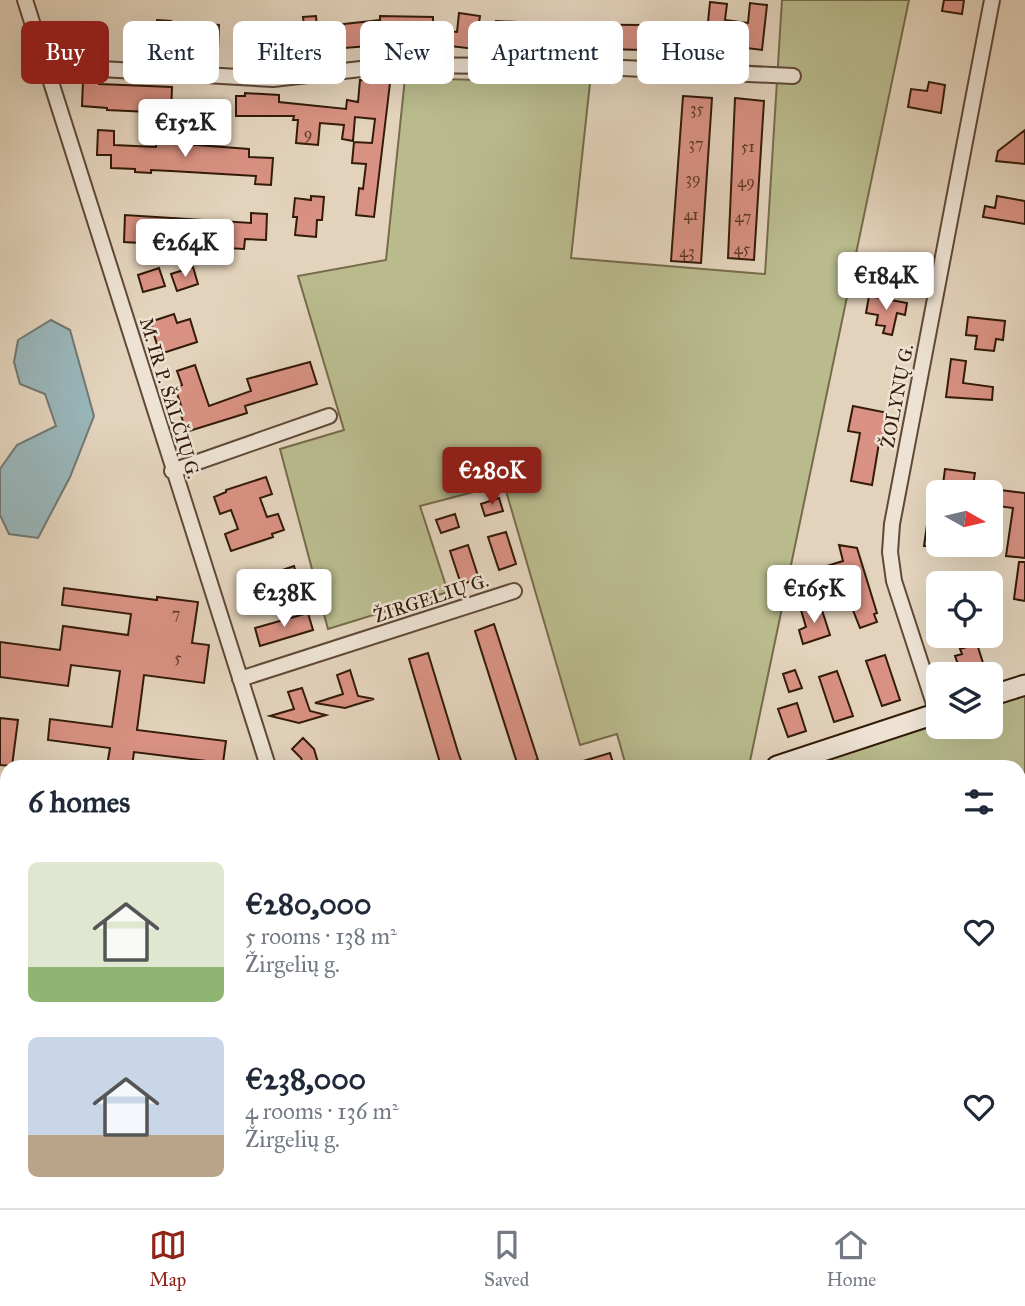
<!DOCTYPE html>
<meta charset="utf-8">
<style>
body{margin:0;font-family:"IM FELL Great Primer",serif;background:#f6f6f7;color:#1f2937;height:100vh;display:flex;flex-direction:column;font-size:26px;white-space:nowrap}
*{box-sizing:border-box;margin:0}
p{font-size:23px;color:#747a83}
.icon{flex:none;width:38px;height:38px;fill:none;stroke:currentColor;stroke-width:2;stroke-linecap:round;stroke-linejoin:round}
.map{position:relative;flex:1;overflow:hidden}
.drawer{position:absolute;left:0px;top:760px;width:1026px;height:450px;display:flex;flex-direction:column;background:#fff;border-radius:21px 21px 0 0;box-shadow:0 7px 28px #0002}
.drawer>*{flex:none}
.top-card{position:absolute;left:21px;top:21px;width:984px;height:63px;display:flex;gap:14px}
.needle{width:46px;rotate:98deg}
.tools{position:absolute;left:926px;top:480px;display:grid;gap:14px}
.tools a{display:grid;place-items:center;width:77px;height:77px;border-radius:10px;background:#fff;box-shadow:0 7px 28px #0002;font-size:35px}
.price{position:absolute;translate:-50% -60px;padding:0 16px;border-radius:7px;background:#fff;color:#222;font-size:23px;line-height:46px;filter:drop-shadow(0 2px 4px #0008)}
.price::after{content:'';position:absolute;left:50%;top:42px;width:21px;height:16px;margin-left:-10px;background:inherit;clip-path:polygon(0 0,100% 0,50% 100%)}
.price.active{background:#8f2418;color:#fff}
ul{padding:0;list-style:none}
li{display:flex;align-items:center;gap:21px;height:175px;padding:0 28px}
li span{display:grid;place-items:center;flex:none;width:196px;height:140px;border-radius:10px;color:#555}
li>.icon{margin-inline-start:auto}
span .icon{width:84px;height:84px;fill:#fffc;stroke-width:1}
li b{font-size:30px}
h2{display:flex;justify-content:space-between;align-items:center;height:84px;padding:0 28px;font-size:30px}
.tag{padding:0 24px;border-radius:10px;background:#fff;box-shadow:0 7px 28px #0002;font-size:24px;line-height:63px}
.tag.active{background:#8f2418;color:#fff}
.dock{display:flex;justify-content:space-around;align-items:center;height:98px;border-top:2px solid #e0e1e3;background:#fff;font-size:19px;color:#747a83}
.dock a{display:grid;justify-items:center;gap:4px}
.dock .active{color:#8f2418}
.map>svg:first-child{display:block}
</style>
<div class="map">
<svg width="1025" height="1208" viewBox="0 0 1025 1208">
<rect width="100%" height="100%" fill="#e3d3bc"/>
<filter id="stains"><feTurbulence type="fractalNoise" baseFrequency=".00286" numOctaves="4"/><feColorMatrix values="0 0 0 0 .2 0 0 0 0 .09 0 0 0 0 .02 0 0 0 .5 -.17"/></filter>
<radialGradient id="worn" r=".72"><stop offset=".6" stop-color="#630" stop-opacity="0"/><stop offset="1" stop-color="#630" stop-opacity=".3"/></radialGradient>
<path fill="#b9bb8d" stroke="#766b4b" stroke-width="2" d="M782,0H909L749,766H626L617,734L580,745L504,484L420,506L448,592L328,629L280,449L344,430L298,276L386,260L405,78L590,83L571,258L765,274Z
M1025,685V1208H770L769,1202H1018V766H766L938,713V726H990L991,696Z
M105,1202H373L374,1208H87Z"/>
<path fill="#99b6ba" stroke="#717873" stroke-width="2" d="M51,320L70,330L94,416L70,477L38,538L9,534L0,515V469L17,445L56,426L45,394L20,384L14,362L18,340Z"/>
<path fill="#d89182" stroke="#341b09" stroke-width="2" d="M944,0H964L962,14L942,11Z
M710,2L727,4L725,20L748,23L750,3L767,5L762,50L722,45V50L697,46L700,22H708Z
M459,13L480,16L475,49L433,44L409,45V41H381V45L332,49V47L296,49L294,26L304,25L303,17L316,16L317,27L380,20V16L433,17V29L457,32Z
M157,20L171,21L170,47L140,45L141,30L156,31Z
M496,21L517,22V24L642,25V50L495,46Z
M190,23L219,25L218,49L189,47Z
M244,35L274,36L273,56H234L235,41H244Z
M360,80L390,83L374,217L356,215L359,188L363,189L366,164L352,163L354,142L372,143L375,119L355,117L353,141L342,139L344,125L320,123L318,145L296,143L298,120H293L294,116H236V96H245V93L279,95V102L346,109L347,100L358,102Z
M83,81L99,82V84L172,87L171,113L107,110V108L82,106Z
M929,82L945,85L941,113L908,107L911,89L927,91Z
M683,96L712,98L701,263L671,261Z
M735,98L764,101L754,260L728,258Z
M188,108L225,111L224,127L186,124Z
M98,130L114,131V145L156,147V144H183L249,149V157L273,158L271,185L255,184L256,176L171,171L151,170V173L135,172V169L111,168V155H97Z
M1025,130V164L996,161L998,151Z
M311,196L324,197L322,220H317L316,237L295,235L297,217H293L295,198L311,200Z
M997,196L1025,201V224L983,217L985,206L995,208Z
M251,213L267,214L266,240L245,239L244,249L124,242L125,215L251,223Z
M193,267L198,284L177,291L171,274Z
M159,268L165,286L143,292L138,275Z
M869,296L907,303L905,315L897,313L892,335L883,333L885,326L876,325L878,315L866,313Z
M174,314L177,323L190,319L197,342L160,354L150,322Z
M968,317L1005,321L1003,340L996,339L994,351L975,349L977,336L966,335Z
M951,359L966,361L963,383L993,387L992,400L946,397Z
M310,362L317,384L245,406L247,413L186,432L181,415L184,414L175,388L182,385L177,371L195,365L209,406L251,391L247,379Z
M853,406L888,413L883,437H880L872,485L851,481L860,433L848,431Z
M945,469L975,473L972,492H942Z
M266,477L272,494L260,498L267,517L278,514L284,530L272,534L273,537L231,551L225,534L238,529L231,510L220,514L214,497L226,492V490Z
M1000,490L1025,493V558L1006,556L1013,508L998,506Z
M499,498L503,511L485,516L481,504Z
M455,514L459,527L441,533L436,520Z
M927,525L938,527V548L924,546Z
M506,532L516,564L499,570L488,537Z
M468,545L479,579L461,584L450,551Z
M839,545L857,548L877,613L874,614L877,622L860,628L847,595L852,593L845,592L841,580L822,587L814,585L817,569L843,561Z
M1019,562H1025V601L1014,599Z
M294,566L299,583L244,602L238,585Z
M64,588L157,600V597L198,602L192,643L209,645L204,683L144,675L137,730L226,741L223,763L134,752L132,766H107L110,748L48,740L50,719L112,727L120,671L71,665L68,686L0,677V642L60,650L63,626L128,635L131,614L62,605Z
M820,604L830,635L803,644L799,630L806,627L801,610Z
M308,613L313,630L260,646L255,628Z
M494,624L538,760L518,766L475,631Z
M977,644L984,666L967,671L965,665L959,667L955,656L962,654L960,649Z
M428,653L458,752L463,766H441L409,659Z
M885,655L900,700L882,706L866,661Z
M350,670L358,696L374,699L345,708L315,703L343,694L337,675Z
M795,670L802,688L789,692L783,674Z
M837,671L853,716L834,722L819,677Z
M302,688L310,711L326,715L299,723L270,716L294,709L288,692Z
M797,703L806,731L788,737L778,709Z
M0,718L18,720L12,766L0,765Z
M303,738L314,749L319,766H304L301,758L292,749Z
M610,753L614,766H573V764Z"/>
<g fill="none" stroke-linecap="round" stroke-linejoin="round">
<g stroke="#604936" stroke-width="18">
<path id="street" d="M25,0L268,766
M46,72L67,67L273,79L396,65L602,67L793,76
M172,471L329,416
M240,679L514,591
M937,713L894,581L890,552L892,524L992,0
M384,1202L385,1208
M535,1208L553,1202"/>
</g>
<g stroke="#341b09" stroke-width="23">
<path id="secondary" d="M990,696L1025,685
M777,766L938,713
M0,1015L7,1013"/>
</g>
<use href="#street" stroke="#ede2d3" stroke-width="14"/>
<use href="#secondary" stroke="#ede2d3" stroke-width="19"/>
</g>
<g text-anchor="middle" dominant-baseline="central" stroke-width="5" stroke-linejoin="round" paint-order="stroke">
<g font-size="16" fill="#5d3827">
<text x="697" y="108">35</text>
<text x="308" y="133">9</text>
<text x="696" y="143">37</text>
<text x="748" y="146">51</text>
<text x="693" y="178">39</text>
<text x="746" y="181">49</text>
<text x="691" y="214">41</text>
<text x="743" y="216">47</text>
<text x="742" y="248">45</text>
<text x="687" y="251">43</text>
<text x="176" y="613">7</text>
<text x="178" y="657">5</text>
</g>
<g font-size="19" fill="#341b09" stroke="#ede2d3">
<text transform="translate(897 396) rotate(-79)">ŽOLYNŲ G.</text>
<text transform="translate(170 398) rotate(73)">M. IR P. ŠALČIŲ G.</text>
<text transform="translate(431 598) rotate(-18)">ŽIRGELIŲ G.</text>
</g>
</g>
<rect width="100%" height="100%" filter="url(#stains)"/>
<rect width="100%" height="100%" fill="url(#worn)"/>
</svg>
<div class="tools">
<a><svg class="needle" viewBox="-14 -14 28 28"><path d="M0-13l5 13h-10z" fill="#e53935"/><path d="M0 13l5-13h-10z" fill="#747a83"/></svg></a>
<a><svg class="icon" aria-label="locate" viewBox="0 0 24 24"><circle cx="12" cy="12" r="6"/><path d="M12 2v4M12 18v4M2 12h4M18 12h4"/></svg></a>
<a><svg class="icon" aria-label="layers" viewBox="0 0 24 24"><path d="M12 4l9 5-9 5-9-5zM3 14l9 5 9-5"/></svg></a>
</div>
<b class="price" style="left:185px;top:159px">€152K</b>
<b class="price" style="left:185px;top:279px">€264K</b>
<b class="price" style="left:886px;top:312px">€184K</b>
<b class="price active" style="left:492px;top:507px">€280K</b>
<b class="price" style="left:814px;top:625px">€165K</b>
<b class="price" style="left:284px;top:629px">€238K</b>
<div class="top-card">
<a class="tag active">Buy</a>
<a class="tag">Rent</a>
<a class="tag">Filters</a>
<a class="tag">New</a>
<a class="tag">Apartment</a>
<a class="tag">House</a>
</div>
<section class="drawer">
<h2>6 homes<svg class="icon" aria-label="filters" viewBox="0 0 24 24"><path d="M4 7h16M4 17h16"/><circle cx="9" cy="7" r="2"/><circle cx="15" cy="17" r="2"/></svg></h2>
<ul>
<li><span style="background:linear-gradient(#dfe7d0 75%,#8fb573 0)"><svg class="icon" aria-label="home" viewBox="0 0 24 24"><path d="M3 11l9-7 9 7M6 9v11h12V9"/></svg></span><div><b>€280,000</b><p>5 rooms · 138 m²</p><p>Žirgelių g.</p></div><svg class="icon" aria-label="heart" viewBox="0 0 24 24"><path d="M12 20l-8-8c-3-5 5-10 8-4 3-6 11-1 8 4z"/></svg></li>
<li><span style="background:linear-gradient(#c9d6e8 70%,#b9a48a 0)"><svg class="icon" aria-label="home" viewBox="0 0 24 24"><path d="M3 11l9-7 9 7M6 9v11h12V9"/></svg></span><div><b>€238,000</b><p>4 rooms · 136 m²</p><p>Žirgelių g.</p></div><svg class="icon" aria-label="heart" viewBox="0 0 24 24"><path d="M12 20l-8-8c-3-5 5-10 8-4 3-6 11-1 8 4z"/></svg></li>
</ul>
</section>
</div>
<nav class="dock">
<a class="active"><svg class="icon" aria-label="map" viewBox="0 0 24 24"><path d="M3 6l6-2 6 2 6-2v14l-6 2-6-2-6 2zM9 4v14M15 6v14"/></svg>Map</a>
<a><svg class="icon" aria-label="saved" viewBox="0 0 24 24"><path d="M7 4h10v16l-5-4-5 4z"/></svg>Saved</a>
<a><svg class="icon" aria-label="home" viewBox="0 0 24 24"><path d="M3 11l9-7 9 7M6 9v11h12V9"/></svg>Home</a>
</nav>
